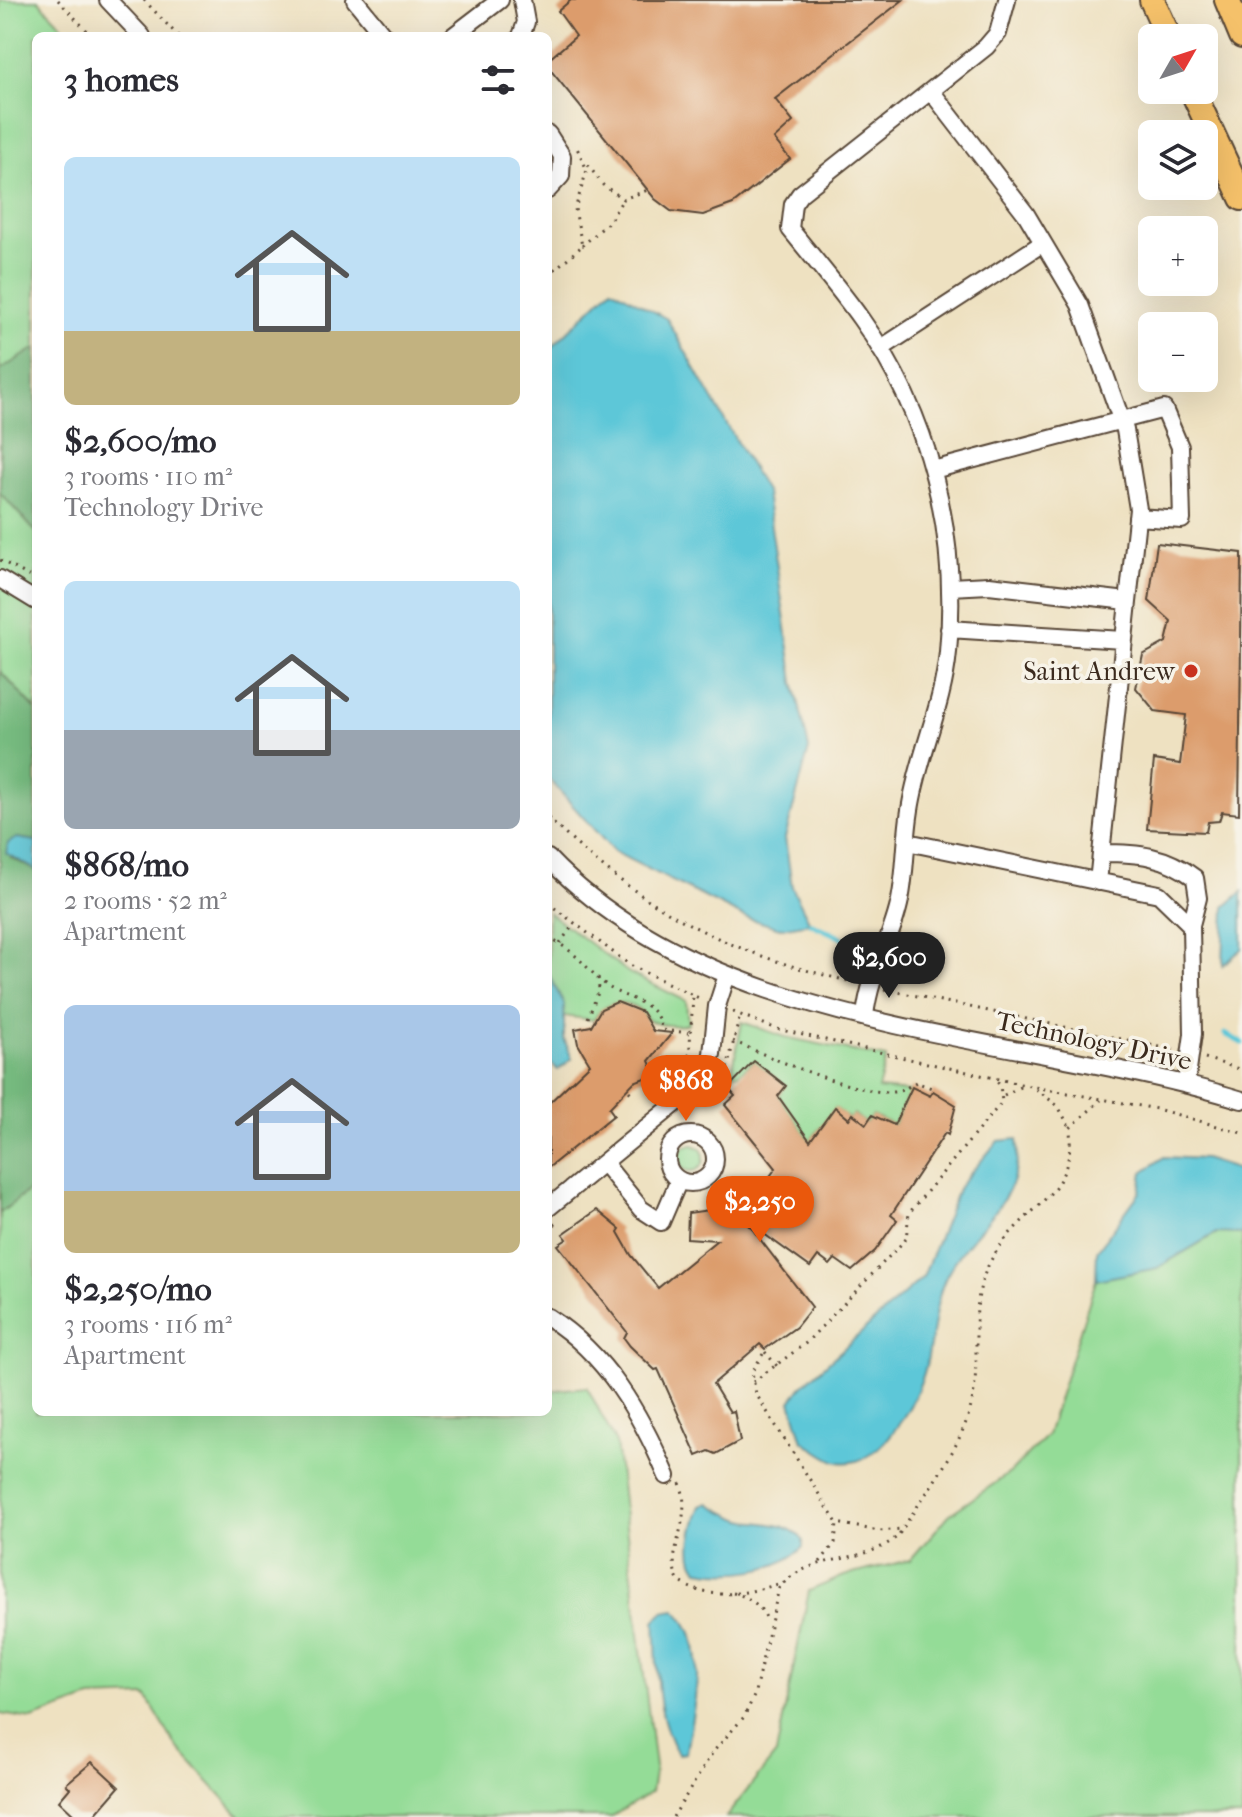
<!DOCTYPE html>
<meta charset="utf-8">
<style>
body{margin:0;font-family:"IM FELL French Canon",serif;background:#f2f2f3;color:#2b2b33;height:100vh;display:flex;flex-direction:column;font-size:30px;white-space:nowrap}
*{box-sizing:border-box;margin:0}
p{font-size:26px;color:#7c7c81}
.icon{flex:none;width:44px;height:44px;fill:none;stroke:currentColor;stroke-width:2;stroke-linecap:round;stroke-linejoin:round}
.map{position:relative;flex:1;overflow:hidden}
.details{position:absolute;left:32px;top:32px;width:520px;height:1384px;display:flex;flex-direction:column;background:#fff;border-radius:12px;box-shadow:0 8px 32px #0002}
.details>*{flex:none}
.needle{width:52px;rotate:51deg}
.tools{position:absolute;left:1138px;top:24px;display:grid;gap:16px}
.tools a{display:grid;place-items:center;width:80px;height:80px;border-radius:12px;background:#fff;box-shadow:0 8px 32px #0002;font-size:40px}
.price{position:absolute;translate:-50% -68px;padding:0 18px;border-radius:28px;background:#ea580c;color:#fff;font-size:26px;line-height:52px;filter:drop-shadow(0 2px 4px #0008)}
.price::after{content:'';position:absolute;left:50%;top:48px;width:24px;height:18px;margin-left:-12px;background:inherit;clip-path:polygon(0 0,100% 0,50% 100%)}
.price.current{background:#222;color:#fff}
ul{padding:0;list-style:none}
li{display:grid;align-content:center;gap:16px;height:424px;padding:0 32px}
li span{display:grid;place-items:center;height:248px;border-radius:12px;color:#555}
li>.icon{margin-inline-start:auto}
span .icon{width:144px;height:144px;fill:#fffc;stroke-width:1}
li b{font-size:34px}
h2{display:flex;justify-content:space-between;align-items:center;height:96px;padding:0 32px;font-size:34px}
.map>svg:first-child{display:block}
</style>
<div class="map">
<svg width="1242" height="1817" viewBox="0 0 1242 1817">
<rect width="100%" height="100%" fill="#f7f3e8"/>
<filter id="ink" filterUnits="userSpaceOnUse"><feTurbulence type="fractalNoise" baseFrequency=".0125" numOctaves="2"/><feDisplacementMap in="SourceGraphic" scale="16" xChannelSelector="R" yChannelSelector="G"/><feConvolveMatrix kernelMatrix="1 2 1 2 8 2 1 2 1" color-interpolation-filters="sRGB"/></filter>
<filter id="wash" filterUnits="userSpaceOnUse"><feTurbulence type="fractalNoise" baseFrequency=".006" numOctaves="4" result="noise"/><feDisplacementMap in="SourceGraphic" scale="32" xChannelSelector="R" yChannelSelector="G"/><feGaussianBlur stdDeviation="1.8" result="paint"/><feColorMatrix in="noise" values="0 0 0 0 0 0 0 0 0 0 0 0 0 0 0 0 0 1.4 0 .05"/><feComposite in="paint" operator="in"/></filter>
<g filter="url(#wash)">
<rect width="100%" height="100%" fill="#eee1c1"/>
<path fill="#94dc97" stroke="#68835a" stroke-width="2" d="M0,0H38L72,36H36V348L0,370Z
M0,493L36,532V710L0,671Z
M548,912L629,973L686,1001L688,1024C678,1027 660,1025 650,1021C645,1018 642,1011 637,1008C621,998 602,1003 594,1020L563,1016L564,1004L548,973Z
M742,1022L785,1037L886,1058L878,1089L910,1092L894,1125L872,1115L866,1124L854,1114L849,1119L835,1108L810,1141L778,1096L785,1086L754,1061L738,1074L732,1073Z
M678 1158a13 13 0 1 1 26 0a13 13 0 1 1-26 0Z
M36,1185V1412H548V1391L587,1387L616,1443L655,1767L651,1792L611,1817H241L176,1746L146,1696L91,1698L32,1719L0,1714V1213Z
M1217,1233L1242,1234V1817H726L776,1754L809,1591L844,1576L910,1560L949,1515L1011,1472L1047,1435L1096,1280L1157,1268Z"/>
<path fill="#77bc80" stroke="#59734f" stroke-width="2" d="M36,348V532L0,493V370Z
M0,671L36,710V841L17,838L11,858L36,870V1185L0,1213Z"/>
<path fill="#5dc7d8" stroke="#4c787b" stroke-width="2" d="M612,288L667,319L766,493L794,682L809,749L785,838L792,887L810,923L780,928L744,917L614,852L548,778V351Z
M17,838L36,841V870L6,853L8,843Z
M1242,892V949L1223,965L1225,907Z
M548,973L564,1004V1039L572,1059L558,1070L548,1061Z
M1017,1139C1024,1204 974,1223 947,1275C933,1302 933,1346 923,1376C912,1408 879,1469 839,1462C828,1460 813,1447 803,1441L791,1401L801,1387L923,1277L959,1187L998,1141Z
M1164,1157L1204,1159L1242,1171V1234L1216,1233L1157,1268L1096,1280L1097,1251L1140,1192L1143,1172Z
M708,1503C719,1509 731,1517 743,1520C764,1525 788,1521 803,1540V1547C780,1572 731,1576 699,1570C684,1557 694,1523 701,1506Z
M675,1610C713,1644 692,1708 686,1753L678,1754C654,1715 658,1666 655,1621L663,1612Z"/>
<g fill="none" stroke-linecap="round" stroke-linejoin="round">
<path stroke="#5dc7d8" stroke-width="5" d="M810,923L857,945
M1225,1034L1242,1043"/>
</g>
<g id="blocks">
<path fill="#dc9c6c" d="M571,0H903L775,99L793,122L774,139L790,159L733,204L703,215L671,211L655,199L548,67V60L576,36L558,11Z
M1157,543L1242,553L1239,814L1222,812L1219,821L1208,822L1206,832L1147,829L1154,760L1180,764L1186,715L1155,711L1136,688L1143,655L1166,642L1171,621L1149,601Z
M617,1002L642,1012L653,1031L672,1033L649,1061L655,1074L634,1082L609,1108L614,1115L548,1168V1104L590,1064L578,1044L575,1029L591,1026L601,1009Z
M754,1061L786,1086L778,1096L810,1141L835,1107L849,1119L853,1114L866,1124L872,1115L894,1125L912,1087L930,1096L933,1091L956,1105L948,1135L945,1133L891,1215L897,1220L875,1251L852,1271L835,1259L830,1265L818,1256L810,1267L746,1221L812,1307L796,1327L765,1349L760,1344L713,1384L730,1412L734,1411L740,1441L716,1454L709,1451L697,1456L658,1369L655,1370L630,1346L624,1338L627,1332L558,1245L567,1239L563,1234L597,1210L620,1229L618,1232L631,1255L658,1288L717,1240L687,1238L688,1213L709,1210L739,1191L752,1201L776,1168L725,1105L735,1096L728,1088Z
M92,1762L119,1787L93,1817H76L59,1801L70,1788L66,1784Z"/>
</g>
</g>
<g filter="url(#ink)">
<use href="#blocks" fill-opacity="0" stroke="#564536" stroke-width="2"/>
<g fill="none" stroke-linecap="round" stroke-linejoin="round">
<g stroke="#564536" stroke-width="20">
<path id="minor" d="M108,0L142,36
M355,0L384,36
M453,36L500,0
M521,36L526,22L522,0
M931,91L1026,214L1080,305L1125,430L1138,509L1098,882
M548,134L562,156L561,176L548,190
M880,349L1043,243
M933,470L1164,409L1180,447L1182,520L1137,517
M0,579L36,601
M950,587L989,585L1127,601
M949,629L1123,640
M907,842L1159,894L1191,925L1193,1034L1186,1084
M1102,853C1138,853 1165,855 1195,878L1198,898L1191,925
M548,858C717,1036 1020,1032 1242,1100
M865,1016C870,970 892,941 900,900C906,871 905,840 910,810C918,756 943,707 948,652C959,535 930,415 861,319C839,288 814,259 790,229L793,204L800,194L986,47L998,33L1007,0
M667 1159a24 24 0 1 1 48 0a24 24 0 1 1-48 0Z
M604,1163L641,1209L661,1222L679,1180
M548,1208L702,1082L712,1054L717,1006L727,975
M548,1317C607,1355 640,1413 667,1476"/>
</g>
<g stroke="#564536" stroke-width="28">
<path id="highway" d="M1152,0L1169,38
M1227,0L1242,36
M1192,90L1242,198"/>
</g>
<path stroke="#564536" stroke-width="3" stroke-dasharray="2 6" stroke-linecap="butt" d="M58,0L92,36
M144,0L178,36
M588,165L603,185L623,199L648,190
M582,246L609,222L623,199
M548,275L582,246L575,209L587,170L577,148
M0,560L36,580
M548,818C644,911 728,954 857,983
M548,903L630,965L703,1000
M548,938C577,951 584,967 606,985C625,1001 658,999 661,1030L690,1033
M560,943L574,924
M884,989L1174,1050
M733,1012L777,1029L1029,1086L1157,1109L1242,1133
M588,1018L599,990L598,977
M733,1041C764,1055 868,1100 899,1091C904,1090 911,1085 916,1082L934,1089
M1205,1058L1242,1070
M681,1078L689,1060L693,996
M1036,1089L1058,1106L1070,1128
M717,1090L727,1069L740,1015
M629,1091L633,1095
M1004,1095L1022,1086
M732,1191L735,1187
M548,1230L560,1220
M765,1352L777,1366
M763,1354L752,1372L756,1394L837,1523L879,1531L902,1529
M753,1382L806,1343L906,1239L909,1213L1002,1102L1000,1085L995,1080
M680,1483C694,1520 664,1554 678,1580C706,1603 752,1593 784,1582
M820,1562L835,1543L837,1523
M733,1593C750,1597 762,1606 768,1622
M673,1817L713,1752L744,1717L754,1696L779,1588C810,1551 862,1567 898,1536C923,1495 961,1451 972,1402C982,1356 967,1307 989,1264C1019,1205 1075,1202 1070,1128L1101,1100"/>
<use href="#minor" stroke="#fff" stroke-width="16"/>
<use href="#highway" stroke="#f5c16b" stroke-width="24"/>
</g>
</g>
<circle fill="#c8321e" stroke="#f7f3e8" stroke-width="3" cx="1191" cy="671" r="8"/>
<g text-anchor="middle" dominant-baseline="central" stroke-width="7" stroke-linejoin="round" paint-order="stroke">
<g font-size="26" fill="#3b2a1e" stroke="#f7f3e8" text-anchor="end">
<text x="1175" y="671">Saint Andrew</text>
</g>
<g font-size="26" fill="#3b2a1e" stroke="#f7f3e8">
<text transform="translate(1094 1041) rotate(12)">Technology Drive</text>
</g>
</g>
</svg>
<div class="tools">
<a><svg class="needle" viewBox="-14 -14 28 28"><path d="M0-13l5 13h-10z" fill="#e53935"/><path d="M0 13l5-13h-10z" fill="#7c7c81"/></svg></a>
<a><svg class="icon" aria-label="layers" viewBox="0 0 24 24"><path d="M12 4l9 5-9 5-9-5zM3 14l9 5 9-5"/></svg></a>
<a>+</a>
<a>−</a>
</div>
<b class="price current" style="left:889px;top:1000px">$2,600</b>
<b class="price" style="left:686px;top:1123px">$868</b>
<b class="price" style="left:760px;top:1244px">$2,250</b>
<section class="details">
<h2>3 homes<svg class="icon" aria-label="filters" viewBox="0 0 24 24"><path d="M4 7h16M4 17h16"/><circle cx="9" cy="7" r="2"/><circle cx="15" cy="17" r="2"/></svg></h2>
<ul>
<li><span style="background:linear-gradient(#bfe0f5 70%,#c2b280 0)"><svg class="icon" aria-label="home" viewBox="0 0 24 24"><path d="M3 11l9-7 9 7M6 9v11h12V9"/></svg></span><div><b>$2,600/mo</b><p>3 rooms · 110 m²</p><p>Technology Drive</p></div></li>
<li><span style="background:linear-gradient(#bfe0f5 60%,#9aa5b1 0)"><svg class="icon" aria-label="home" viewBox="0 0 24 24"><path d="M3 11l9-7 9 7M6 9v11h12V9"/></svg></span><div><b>$868/mo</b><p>2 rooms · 52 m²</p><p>Apartment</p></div></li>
<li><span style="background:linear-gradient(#a9c7e8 75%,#c2b280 0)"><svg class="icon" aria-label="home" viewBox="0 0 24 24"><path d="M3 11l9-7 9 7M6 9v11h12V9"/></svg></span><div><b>$2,250/mo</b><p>3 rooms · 116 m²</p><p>Apartment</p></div></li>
</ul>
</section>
</div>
